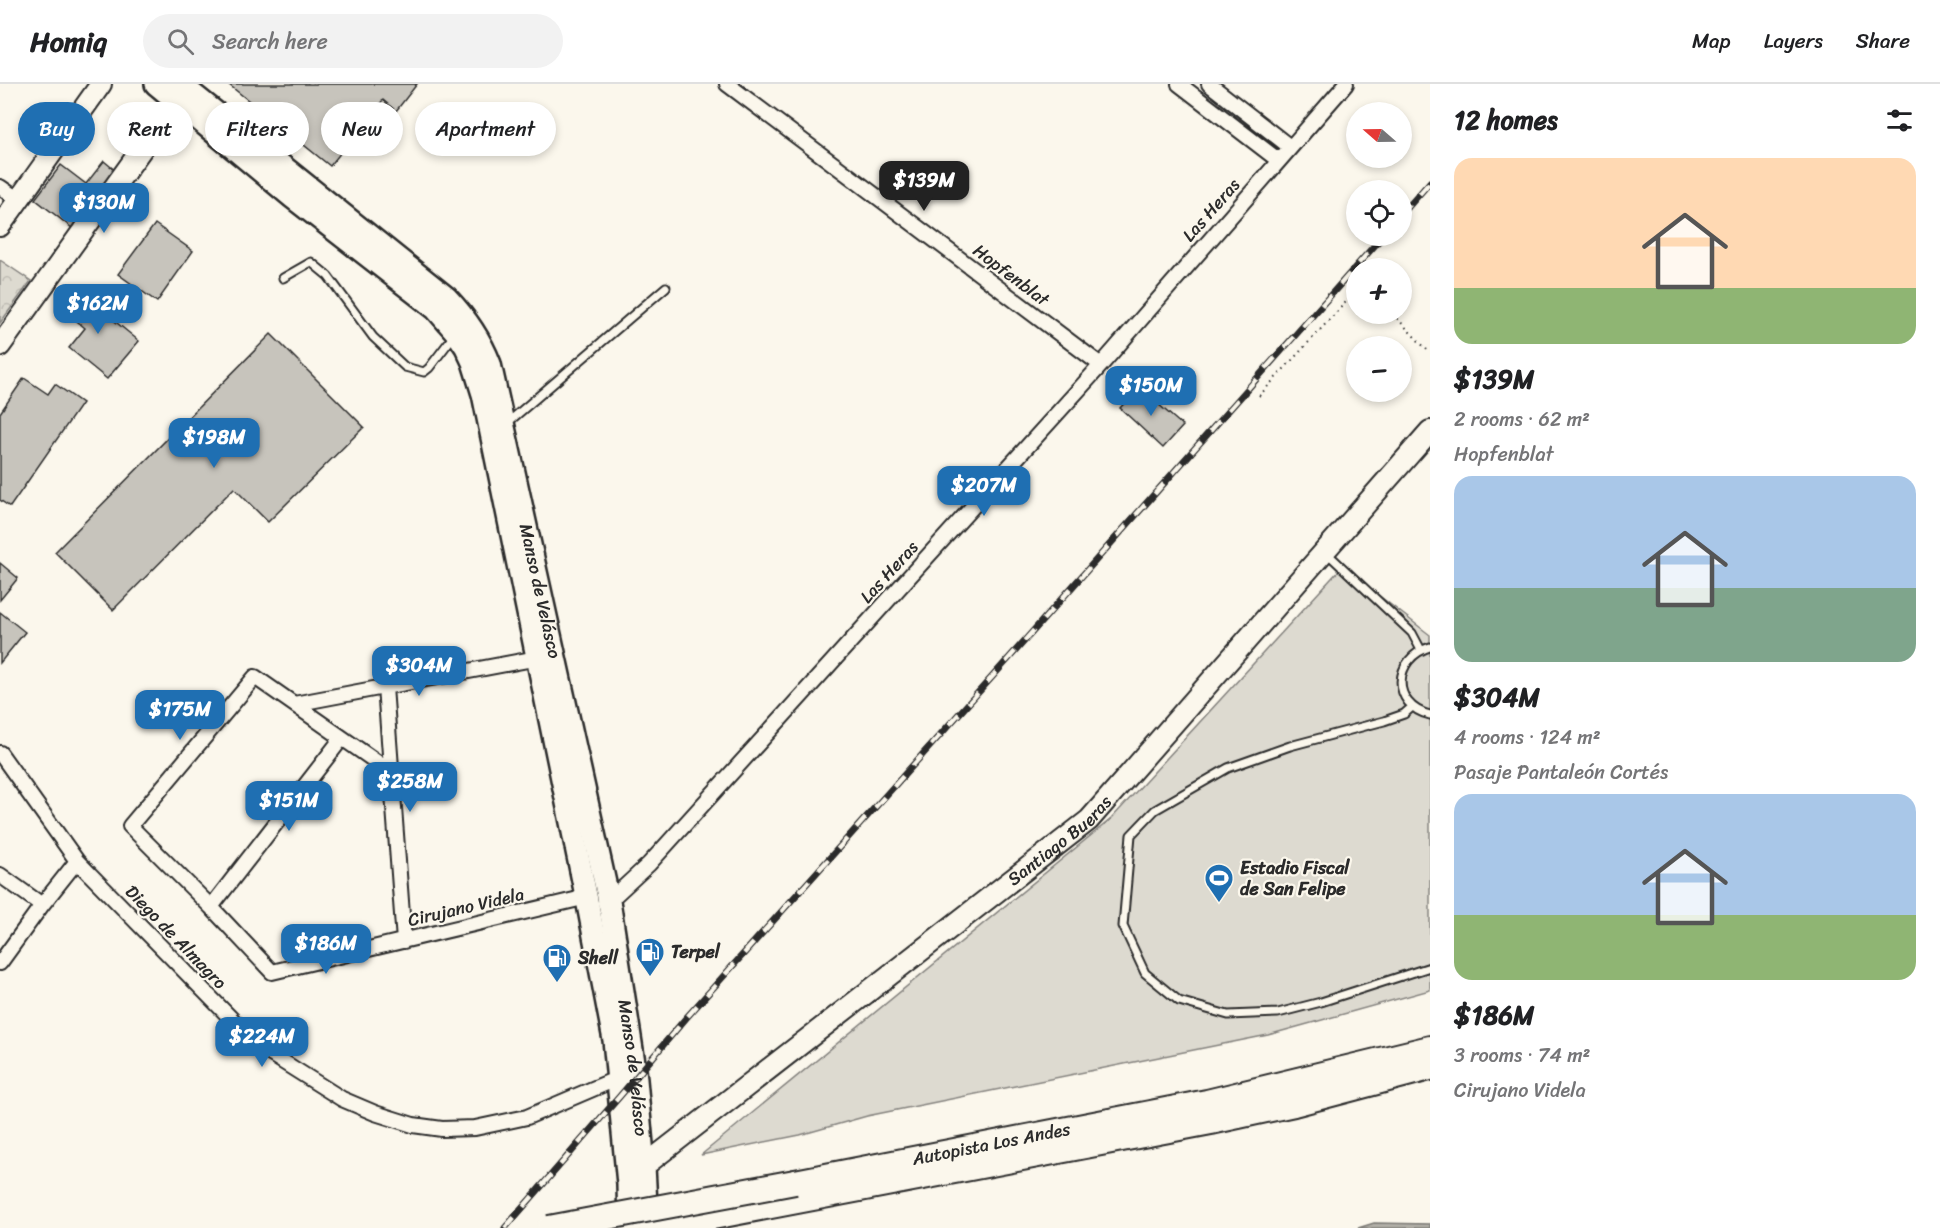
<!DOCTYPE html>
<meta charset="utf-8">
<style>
body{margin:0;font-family:Sriracha,sans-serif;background:#f2f2f2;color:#202124;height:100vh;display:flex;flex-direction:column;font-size:22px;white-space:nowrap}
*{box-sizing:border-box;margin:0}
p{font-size:20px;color:#757577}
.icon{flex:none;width:33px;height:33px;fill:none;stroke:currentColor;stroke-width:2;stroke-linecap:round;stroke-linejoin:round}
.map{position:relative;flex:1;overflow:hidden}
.panel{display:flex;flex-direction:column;background:#fff;width:510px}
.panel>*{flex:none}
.banner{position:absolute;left:18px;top:18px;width:570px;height:54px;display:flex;gap:12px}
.needle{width:39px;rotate:290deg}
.tools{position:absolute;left:1346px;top:18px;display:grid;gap:12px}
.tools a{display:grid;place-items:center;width:66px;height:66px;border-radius:50%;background:#fff;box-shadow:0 3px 9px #0003;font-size:30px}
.price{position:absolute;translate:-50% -51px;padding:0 14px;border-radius:12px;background:#1f6fb2;color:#fff;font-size:20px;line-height:39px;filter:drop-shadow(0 2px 3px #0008)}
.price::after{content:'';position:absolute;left:50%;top:36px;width:18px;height:14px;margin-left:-9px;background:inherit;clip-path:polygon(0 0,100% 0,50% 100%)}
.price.selected{background:#222;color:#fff}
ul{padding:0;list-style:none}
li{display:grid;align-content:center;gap:12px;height:318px;padding:0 24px}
li span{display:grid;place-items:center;height:186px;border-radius:18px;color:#555}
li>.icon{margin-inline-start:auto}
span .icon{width:108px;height:108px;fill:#fffc;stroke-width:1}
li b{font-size:26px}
h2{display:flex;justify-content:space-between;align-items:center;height:72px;padding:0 24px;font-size:26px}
.chip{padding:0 21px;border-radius:27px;background:#fff;box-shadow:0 3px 9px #0003;font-size:21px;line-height:54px}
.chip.selected{background:#1f6fb2;color:#fff}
header{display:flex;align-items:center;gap:36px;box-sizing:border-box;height:84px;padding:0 30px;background:#fff;border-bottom:2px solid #e0e0e0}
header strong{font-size:28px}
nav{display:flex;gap:33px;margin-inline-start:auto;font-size:21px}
.search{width:420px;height:54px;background:#f2f2f2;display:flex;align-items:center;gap:15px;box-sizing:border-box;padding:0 21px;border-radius:33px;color:#757577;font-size:22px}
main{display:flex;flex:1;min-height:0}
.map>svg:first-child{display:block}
</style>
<header>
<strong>Homiq</strong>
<div class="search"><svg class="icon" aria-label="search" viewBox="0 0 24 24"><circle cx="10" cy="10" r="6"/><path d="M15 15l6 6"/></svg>Search here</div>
<nav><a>Map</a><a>Layers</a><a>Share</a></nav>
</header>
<main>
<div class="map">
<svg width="1430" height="1144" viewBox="0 0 1430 1144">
<defs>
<pattern id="park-crowns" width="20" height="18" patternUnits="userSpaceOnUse" patternTransform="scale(1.5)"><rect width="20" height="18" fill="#dddad0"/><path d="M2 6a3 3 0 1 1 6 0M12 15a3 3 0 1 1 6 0" fill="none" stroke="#bebbb3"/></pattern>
</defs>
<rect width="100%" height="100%" fill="#fbf7ec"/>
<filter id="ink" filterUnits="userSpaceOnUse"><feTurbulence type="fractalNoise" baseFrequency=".0167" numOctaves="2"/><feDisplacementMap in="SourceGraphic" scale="12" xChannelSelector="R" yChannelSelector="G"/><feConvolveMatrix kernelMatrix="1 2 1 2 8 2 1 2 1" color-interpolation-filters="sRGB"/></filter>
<g filter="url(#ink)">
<path fill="#dddad0" stroke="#84827e" stroke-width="1.5" d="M1342,483L1430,551V906L1268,951L867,1032L800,1051L701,1071L1111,735Z"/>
<path fill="url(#park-crowns)" stroke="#84827e" stroke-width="1.5" d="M0,176L31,197L0,239Z"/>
<path fill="#b1afa7" stroke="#7b7a75" stroke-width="1.5" d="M1374,1139L1430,1140V1144H1358Z"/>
<path fill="#c7c4bc" stroke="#2b2b2b" stroke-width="1.5" d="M228,0H417L396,27L383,16L330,82Z
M104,77L116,87L72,144L35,115L61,81L86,100Z
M155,140L193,167L157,218L118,190Z
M73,203L139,257L107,295L69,264L85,244L58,221Z
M271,250L364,343L268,438L234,404L113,526L55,468Z
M24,294L48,310L55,300L82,319L10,423L0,416V329Z
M1139,303L1183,342L1163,364L1120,324Z
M0,479L18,494L0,516Z
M0,528L25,548L0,579Z"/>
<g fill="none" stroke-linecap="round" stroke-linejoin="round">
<g stroke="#2b2b2b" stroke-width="11">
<path id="lane" d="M283,194L311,178L328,192L373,253L405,283L424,288L429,284L455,250
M506,340L666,203
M1327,469L1412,549L1421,566
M1430,563C1393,574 1390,621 1430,631
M1412,623L1404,630L1384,637L1290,662L1228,684L1155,726L1131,751L1123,842L1145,889L1179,917L1228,931L1278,929L1321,918L1430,883"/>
</g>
<g stroke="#2b2b2b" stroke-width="18">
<path id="street" d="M727,0L1101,281
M1179,0L1278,76
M1209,0L1290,63
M0,103L19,116
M385,603L404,857
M294,620L538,574
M0,669L77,777L258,962L342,1015L375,1029L413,1041L442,1045L475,1044L527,1033L623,992
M391,688L255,593L130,742L211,823L272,888L587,813
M0,791L42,821
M605,819L609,817L649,780L1101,281L1346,0
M211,823L342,654
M0,879L42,821L77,777"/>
</g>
<g stroke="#2b2b2b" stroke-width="24">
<g id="secondary">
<path d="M0,142L101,0"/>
<path d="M0,262L177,16"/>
<path id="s1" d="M634,1093L644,1082L1089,736L1430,347"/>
</g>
</g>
<g stroke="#2b2b2b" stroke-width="26">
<g id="primary">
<path d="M156,0L292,113L436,225L456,248L466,263L473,278L483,310L589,826L614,956L628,1100L629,1144"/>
<path id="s2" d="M180,0L447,214C466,234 480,254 490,280L609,817L635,985L644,1082L647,1140"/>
</g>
</g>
<g stroke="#2b2b2b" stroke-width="28">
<g id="highway">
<path id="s3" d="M795,1098L1207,1018L1430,964"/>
<path d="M655,1144L1211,1038L1294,1020L1430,984"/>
</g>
</g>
<path stroke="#2b2b2b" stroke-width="2" stroke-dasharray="1.5 4.5" stroke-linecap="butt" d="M1393,230L1430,269
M1259,312L1356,207"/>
<use href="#lane" stroke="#fbf7ec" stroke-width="7"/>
<use href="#street" stroke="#fbf7ec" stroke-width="14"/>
<use href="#secondary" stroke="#fbf7ec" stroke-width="20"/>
<use href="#primary" stroke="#fbf7ec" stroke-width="21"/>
<use href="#highway" stroke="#fbf7ec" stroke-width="24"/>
<g stroke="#2b2b2b" stroke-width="7">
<path id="rail" d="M1401,131L1430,98
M505,1144L620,1012L686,934L1019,563L1383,152"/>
</g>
<use href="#rail" stroke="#fbf7ec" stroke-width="4.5" stroke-dasharray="14" stroke-linecap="butt"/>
<g stroke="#2b2b2b" stroke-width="28" stroke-linecap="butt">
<path id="highway-bridge" d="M549,1144L795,1098"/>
</g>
<use href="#highway-bridge" stroke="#fbf7ec" stroke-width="24"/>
</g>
</g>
<defs>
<g id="stadium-pin" transform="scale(1.5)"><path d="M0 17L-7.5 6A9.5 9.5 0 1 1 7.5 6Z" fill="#1f6fb2" stroke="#fbf7ec"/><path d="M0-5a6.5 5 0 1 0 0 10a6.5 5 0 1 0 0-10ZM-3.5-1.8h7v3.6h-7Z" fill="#fff"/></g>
<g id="fuel-pin" transform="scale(1.5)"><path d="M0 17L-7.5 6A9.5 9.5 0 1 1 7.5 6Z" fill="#1f6fb2" stroke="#fbf7ec"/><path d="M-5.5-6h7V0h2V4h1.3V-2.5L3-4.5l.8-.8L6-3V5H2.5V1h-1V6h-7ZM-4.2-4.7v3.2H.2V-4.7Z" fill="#fff"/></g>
</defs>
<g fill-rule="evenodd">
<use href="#stadium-pin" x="1219" y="794"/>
<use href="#fuel-pin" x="650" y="868"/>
<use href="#fuel-pin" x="557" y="874"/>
</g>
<g text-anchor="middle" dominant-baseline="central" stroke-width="4.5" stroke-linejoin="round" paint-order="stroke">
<g font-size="18" fill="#2b2b2b" stroke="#fbf7ec">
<text transform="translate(1211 126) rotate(-49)">Las Heras</text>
<text transform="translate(1011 191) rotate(37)">Hopfenblat</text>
<text transform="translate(889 488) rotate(-48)">Las Heras</text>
<text stroke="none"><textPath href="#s2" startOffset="654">Manso de Velásco</textPath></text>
<text stroke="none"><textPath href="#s1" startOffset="543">Santiago Bueras</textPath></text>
<text transform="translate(466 823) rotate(-13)">Cirujano Videla</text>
<text transform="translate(176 853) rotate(46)">Diego de Almagro</text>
<text stroke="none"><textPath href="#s2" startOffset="1140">Manso de Velásco</textPath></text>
<text stroke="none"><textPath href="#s3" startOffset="200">Autopista Los Andes</textPath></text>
</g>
<g font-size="18" font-weight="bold" fill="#2b2b2b" stroke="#fbf7ec" text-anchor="start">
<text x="1240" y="784">Estadio Fiscal<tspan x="1240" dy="21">de San Felipe</tspan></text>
<text x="671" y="868">Terpel</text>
<text x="578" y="874">Shell</text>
</g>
</g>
</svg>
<div class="tools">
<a><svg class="needle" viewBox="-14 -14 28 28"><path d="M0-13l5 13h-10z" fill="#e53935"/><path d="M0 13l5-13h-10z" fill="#757577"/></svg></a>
<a><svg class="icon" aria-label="locate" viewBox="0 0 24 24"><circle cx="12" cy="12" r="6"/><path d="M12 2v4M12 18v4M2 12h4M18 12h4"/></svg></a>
<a>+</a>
<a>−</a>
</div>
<b class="price selected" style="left:924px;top:128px">$139M</b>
<b class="price" style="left:104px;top:150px">$130M</b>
<b class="price" style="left:98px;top:251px">$162M</b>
<b class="price" style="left:1151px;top:333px">$150M</b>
<b class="price" style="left:214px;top:385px">$198M</b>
<b class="price" style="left:984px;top:433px">$207M</b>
<b class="price" style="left:419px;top:613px">$304M</b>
<b class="price" style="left:180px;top:657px">$175M</b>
<b class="price" style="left:410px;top:729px">$258M</b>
<b class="price" style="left:289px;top:748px">$151M</b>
<b class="price" style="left:326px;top:891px">$186M</b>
<b class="price" style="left:262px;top:984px">$224M</b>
<div class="banner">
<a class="chip selected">Buy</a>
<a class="chip">Rent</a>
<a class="chip">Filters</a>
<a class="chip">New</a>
<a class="chip">Apartment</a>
</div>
</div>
<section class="panel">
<h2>12 homes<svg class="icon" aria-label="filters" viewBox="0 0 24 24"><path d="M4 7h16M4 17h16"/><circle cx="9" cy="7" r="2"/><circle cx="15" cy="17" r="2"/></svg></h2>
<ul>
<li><span style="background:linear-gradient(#ffd9b3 70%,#8fb573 0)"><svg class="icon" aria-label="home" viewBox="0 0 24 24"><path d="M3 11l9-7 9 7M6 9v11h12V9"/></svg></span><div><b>$139M</b><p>2 rooms · 62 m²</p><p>Hopfenblat</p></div></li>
<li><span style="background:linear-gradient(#a9c7e8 60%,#7fa58c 0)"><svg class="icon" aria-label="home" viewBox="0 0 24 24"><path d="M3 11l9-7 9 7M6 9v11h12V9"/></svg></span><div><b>$304M</b><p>4 rooms · 124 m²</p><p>Pasaje Pantaleón Cortés</p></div></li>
<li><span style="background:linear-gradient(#a9c7e8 65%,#8fb573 0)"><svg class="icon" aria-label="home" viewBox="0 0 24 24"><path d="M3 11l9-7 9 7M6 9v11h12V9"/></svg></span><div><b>$186M</b><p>3 rooms · 74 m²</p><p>Cirujano Videla</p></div></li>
</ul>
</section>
</main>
